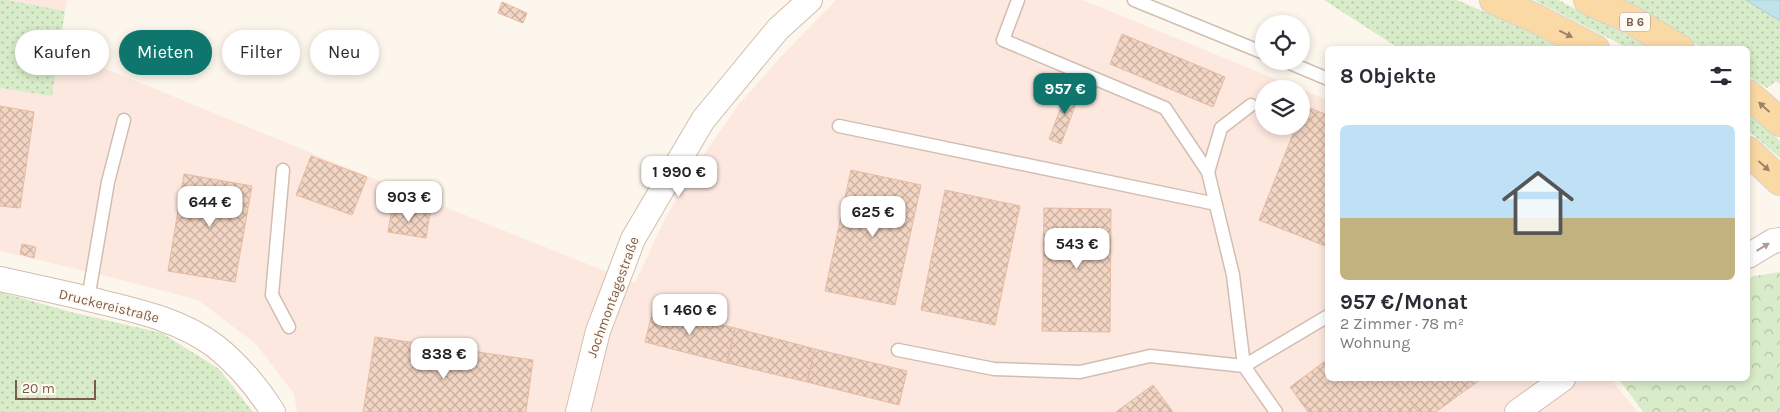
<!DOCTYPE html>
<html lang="de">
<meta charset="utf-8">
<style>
body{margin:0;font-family:Karla,sans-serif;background:#f7f7f7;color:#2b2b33;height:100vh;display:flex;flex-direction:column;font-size:19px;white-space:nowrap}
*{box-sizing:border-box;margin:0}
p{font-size:16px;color:#7c7c81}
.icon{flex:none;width:28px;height:28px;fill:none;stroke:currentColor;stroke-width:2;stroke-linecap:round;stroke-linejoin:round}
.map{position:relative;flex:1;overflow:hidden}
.details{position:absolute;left:1325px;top:46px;width:425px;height:335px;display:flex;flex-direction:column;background:#fff;border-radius:8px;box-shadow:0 2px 8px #0003}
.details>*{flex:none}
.banner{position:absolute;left:15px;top:30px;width:475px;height:45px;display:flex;gap:10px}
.tools{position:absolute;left:1255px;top:15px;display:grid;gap:10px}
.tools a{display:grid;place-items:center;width:55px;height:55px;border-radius:50%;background:#fff;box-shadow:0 2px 8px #0003;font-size:25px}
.scale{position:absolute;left:15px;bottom:12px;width:81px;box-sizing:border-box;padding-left:5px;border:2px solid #7a5c4d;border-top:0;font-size:14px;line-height:18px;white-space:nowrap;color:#7a5c4d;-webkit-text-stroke:4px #fffaf3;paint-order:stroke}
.price{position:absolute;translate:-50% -42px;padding:0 11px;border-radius:10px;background:#fff;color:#222;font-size:16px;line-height:32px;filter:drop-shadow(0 1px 2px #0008)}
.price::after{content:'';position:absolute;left:50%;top:30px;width:15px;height:11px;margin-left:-8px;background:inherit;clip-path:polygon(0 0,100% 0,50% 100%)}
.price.active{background:#0f766e;color:#fff}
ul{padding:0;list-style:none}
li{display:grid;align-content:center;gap:10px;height:265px;padding:0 15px}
li span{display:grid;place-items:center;height:155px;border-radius:8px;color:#555}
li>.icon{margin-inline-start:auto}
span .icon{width:90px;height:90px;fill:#fffc;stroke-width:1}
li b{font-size:21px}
h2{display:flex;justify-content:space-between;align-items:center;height:60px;padding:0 15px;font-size:21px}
.tag{padding:0 18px;border-radius:22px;background:#fff;box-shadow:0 2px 8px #0003;font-size:18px;line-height:45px}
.tag.active{background:#0f766e;color:#fff}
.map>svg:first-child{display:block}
</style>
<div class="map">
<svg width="1780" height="412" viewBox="0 0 1780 412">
<defs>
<pattern id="grass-dots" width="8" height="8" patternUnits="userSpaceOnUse" patternTransform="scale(1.25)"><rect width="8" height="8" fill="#d8ecc9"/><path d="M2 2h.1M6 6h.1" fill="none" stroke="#b4c2a5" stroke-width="1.8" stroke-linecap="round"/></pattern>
<pattern id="forest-crowns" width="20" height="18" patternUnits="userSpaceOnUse" patternTransform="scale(1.25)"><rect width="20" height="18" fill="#d8ecc9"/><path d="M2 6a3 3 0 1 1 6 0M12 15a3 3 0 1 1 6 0" fill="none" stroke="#b4c2a5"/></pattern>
<pattern id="building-cross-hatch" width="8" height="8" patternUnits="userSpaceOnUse" patternTransform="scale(1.25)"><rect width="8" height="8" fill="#f3d5c3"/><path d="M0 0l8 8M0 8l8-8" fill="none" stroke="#cab0a1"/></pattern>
</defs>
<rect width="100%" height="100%" fill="#fdf6ec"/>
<path fill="#fde8e0" d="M8,0H67L65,11Z
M836,0H1083L1300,89H1264V126H1301V89L1327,100L1328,379H1610L1638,412H297L294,394L256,344L198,300L110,277L0,251V88L52,96L60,50L365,175L635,283L666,217L694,169L739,104L779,59Z"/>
<path fill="url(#grass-dots)" d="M0,0H8L65,11L52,96L0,88Z
M1324,0H1457L1535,34L1564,49H1400Z
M1534,0H1558L1655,49H1630Z
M1621,0H1780V84L1776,81L1767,88L1748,76V49H1704L1635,6Z
M1748,111L1780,141V158L1748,130Z
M0,292L71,312L162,333L219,369L253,412H0Z"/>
<path fill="url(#forest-crowns)" d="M1780,272V412H1643L1619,379H1748V280L1754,276Z"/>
<path fill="#bfe3e8" stroke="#a5d3da" d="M1746,0H1780V21Z"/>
<path fill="url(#building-cross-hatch)" stroke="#e6bba3" d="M502,2L527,13L523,23L498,13Z
M1122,34L1225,77L1213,107L1110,64Z
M1069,86L1081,90L1061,144L1049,139Z
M0,106L34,112L20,208L0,206Z
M1304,106L1328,115V247L1259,220L1296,126H1301V114Z
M311,156L367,177L352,215L296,195Z
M851,170L921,185L895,305L825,291Z
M184,174L252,186L235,282L168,271Z
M945,190L1020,206L995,325L921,310Z
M392,208L430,213L426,238L388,232Z
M1044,208L1111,209L1110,332L1042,331Z
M22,244L36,247L34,258L20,254Z
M653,309L735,328L727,363L645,342Z
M735,328L815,349L807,382L727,363Z
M375,337L533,360L526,412H363Z
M815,349L907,371L899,405L807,382Z
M1328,359V379H1394L1418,412H1308L1290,387Z
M1394,379H1481L1436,412H1418Z
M1153,385L1173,412H1116Z"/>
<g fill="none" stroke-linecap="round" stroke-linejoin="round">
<g stroke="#d1beb0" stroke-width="15">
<path id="lane" d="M1018,0L1003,40L1165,108L1208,172
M1134,0L1264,53
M1285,61L1328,79
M1251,105L1221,128L1208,172L1233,275L1244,366L1276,412
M839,126L1216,204
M283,170L272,295L289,327
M88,299L108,182L124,120
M898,350L994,369L1080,372L1150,356L1244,366L1328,316"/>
</g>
<g stroke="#d1beb0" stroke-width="26">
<path id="street" d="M1748,256L1773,241L1780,240
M0,279C35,287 70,294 105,303C143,312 183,322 215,346C238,364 257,387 273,412
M578,412L598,331L633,239L703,120L778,29L810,0
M1517,412L1563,379"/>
</g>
<g stroke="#dad1cd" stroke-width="30">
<path id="primary" d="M1494,0L1537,19L1595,49
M1588,0L1630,19L1680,49
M1748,94L1780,122
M1748,151L1780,181"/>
</g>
<use href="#lane" stroke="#fff" stroke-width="12"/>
<use href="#street" stroke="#fff" stroke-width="24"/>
<use href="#primary" stroke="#fbd9a5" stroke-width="28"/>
</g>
<defs><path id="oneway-solid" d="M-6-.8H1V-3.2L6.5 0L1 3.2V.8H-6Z" transform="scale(1.25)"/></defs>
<g fill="#a18267">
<use href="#oneway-solid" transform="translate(1566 34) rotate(27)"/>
<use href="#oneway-solid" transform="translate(1764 107) rotate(-138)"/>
<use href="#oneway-solid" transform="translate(1764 166) rotate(42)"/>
</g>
<use fill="#af9d94" href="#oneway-solid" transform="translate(1763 247) rotate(-31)"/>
<g text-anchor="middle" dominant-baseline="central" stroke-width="4" stroke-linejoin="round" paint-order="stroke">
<rect fill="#fffaf3" stroke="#a28b7f" stroke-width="1" x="1620" y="12.5" width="30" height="19" rx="4"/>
<g font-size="12" font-weight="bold" fill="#7a5c4d">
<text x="1635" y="22">B 6</text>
</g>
<g font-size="14" fill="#7a5c4d" stroke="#fffaf3">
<text transform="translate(613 297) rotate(-70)">Jochmontagestraße</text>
<text transform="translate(109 306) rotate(14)">Druckereistraße</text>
</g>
</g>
</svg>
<div class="tools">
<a><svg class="icon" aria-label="locate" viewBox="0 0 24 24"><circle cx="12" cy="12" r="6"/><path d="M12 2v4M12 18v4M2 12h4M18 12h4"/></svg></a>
<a><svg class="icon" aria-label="layers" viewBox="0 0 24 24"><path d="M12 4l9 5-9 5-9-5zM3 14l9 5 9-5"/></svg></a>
</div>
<div class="scale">20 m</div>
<b class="price active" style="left:1065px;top:115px">957 €</b>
<b class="price" style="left:679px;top:198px">1 990 €</b>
<b class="price" style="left:409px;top:223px">903 €</b>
<b class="price" style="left:210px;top:228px">644 €</b>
<b class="price" style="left:873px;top:238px">625 €</b>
<b class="price" style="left:1077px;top:270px">543 €</b>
<b class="price" style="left:690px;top:336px">1 460 €</b>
<b class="price" style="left:444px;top:380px">838 €</b>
<div class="banner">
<a class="tag">Kaufen</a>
<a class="tag active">Mieten</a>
<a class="tag">Filter</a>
<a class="tag">Neu</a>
</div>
<section class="details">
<h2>8 Objekte<svg class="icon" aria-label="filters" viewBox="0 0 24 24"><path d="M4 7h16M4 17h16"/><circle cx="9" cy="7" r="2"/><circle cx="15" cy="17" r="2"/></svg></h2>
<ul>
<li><span style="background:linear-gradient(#bfe0f5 60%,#c2b280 0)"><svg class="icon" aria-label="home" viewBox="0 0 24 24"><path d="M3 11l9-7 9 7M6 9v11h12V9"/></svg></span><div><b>957 €/Monat</b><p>2 Zimmer · 78 m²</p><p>Wohnung</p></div></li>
</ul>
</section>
</div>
